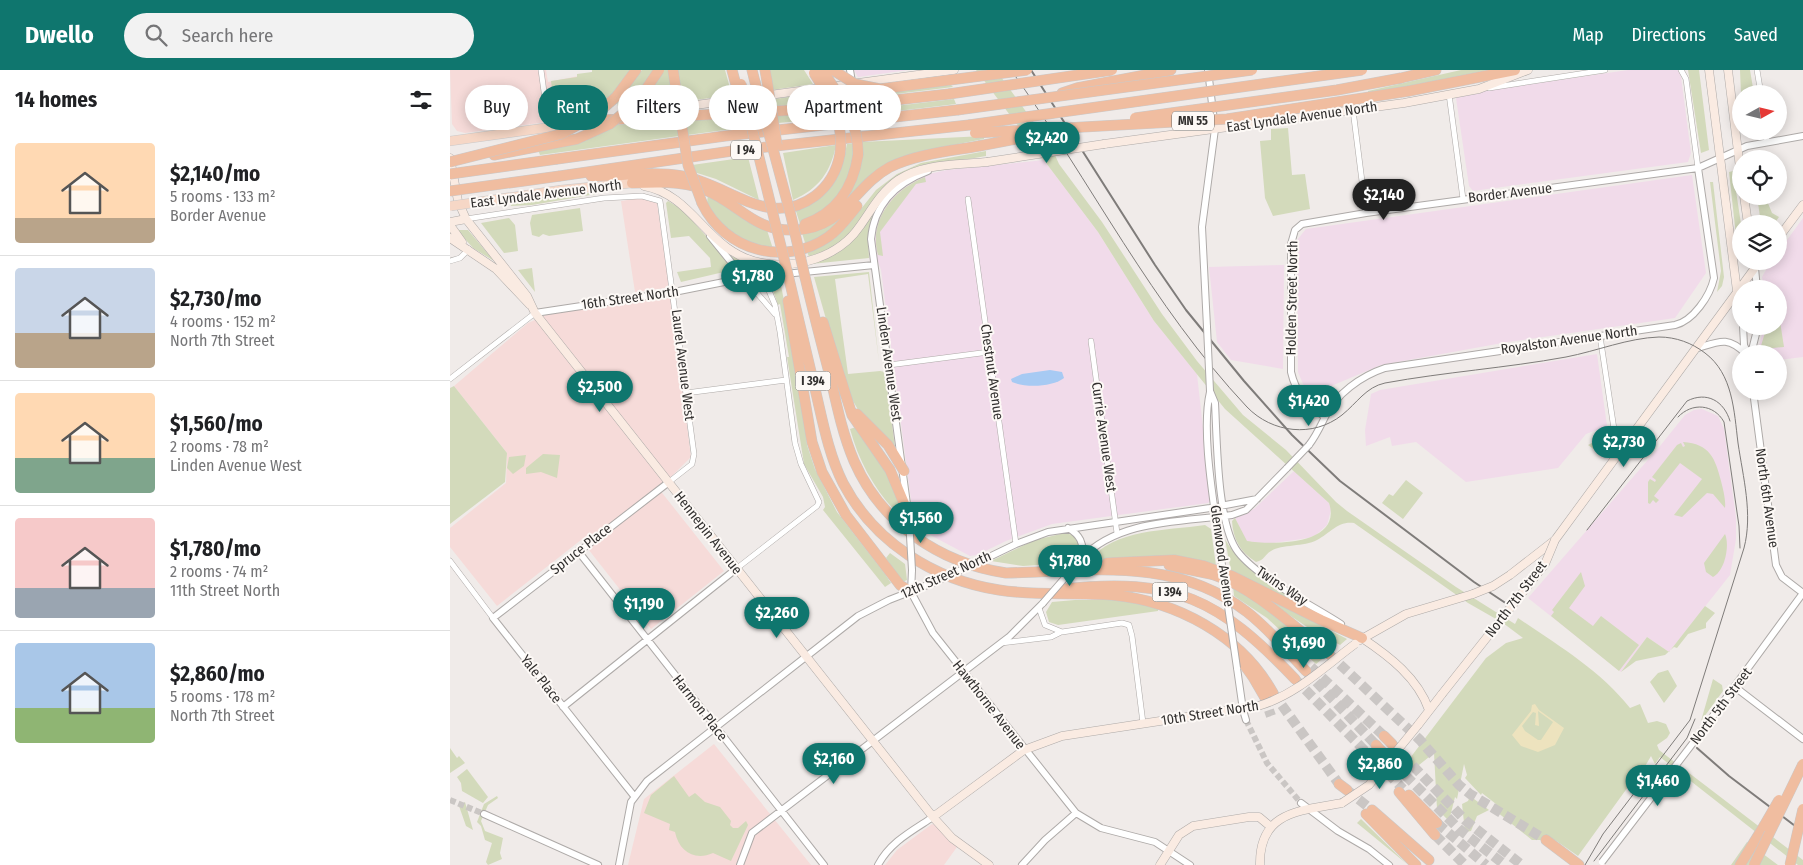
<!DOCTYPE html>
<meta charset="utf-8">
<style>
body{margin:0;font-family:"Fira Sans Condensed",sans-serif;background:#f2f2f2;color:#202124;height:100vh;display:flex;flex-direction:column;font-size:19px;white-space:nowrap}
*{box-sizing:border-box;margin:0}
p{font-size:16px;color:#757577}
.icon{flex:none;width:28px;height:28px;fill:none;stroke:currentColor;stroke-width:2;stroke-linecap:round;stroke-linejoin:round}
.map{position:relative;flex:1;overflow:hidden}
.drawer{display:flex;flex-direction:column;background:#fff;width:450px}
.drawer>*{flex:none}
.hud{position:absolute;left:15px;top:15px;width:475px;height:45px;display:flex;gap:10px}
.needle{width:32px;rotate:82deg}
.tools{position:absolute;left:1282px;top:15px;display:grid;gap:10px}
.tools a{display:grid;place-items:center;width:55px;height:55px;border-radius:50%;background:#fff;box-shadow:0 2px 12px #0003;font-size:25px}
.price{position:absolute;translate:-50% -42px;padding:0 11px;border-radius:18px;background:#0f766e;color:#fff;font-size:16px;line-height:32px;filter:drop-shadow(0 1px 2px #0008)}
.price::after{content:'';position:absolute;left:50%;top:30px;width:15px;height:11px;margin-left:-8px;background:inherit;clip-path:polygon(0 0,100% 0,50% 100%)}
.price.on{background:#222;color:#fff}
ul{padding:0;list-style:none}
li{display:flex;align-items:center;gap:15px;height:125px;padding:0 15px}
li+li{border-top:1px solid #e0e0e0}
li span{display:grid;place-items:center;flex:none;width:140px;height:100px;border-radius:5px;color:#555}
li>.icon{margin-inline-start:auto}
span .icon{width:60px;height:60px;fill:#fffc;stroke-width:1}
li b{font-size:21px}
h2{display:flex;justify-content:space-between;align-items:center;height:60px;padding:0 15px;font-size:21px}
.chip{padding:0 18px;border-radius:22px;background:#fff;box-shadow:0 2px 12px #0003;font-size:18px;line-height:45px}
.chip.on{background:#0f766e;color:#fff}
header{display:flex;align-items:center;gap:30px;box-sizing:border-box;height:70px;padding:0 25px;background:#0f766e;color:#fff}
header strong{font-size:24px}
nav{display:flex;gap:28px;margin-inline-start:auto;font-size:18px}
.search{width:350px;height:45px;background:#f2f2f2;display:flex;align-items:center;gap:12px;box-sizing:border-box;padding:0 18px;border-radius:28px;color:#757577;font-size:19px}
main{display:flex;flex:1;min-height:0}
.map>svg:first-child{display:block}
</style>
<header>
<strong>Dwello</strong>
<div class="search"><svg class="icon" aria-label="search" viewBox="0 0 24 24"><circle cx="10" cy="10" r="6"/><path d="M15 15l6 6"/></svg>Search here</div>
<nav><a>Map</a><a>Directions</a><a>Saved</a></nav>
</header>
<main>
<section class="drawer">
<h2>14 homes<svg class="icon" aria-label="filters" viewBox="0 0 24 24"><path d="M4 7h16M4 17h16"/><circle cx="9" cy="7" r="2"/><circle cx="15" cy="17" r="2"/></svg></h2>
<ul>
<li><span style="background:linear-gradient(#ffd9b3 75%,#b9a48a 0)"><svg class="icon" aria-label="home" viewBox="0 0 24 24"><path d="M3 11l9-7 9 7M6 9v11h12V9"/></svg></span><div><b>$2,140/mo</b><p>5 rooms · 133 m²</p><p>Border Avenue</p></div></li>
<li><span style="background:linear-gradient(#c9d6e8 65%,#b9a48a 0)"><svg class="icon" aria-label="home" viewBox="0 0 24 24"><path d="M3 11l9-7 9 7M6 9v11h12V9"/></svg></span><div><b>$2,730/mo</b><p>4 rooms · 152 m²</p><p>North 7th Street</p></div></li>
<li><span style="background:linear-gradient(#ffd9b3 65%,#7fa58c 0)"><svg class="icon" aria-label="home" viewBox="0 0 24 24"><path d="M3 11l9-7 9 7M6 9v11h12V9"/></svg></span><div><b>$1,560/mo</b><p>2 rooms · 78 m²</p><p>Linden Avenue West</p></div></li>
<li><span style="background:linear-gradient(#f6c9c9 70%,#9aa5b1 0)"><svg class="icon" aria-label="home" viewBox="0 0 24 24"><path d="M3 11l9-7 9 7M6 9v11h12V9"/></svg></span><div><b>$1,780/mo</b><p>2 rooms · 74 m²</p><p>11th Street North</p></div></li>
<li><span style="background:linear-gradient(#a9c7e8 65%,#8fb573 0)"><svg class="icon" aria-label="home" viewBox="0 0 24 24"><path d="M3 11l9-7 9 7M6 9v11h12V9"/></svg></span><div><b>$2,860/mo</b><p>5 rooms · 178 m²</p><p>North 7th Street</p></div></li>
</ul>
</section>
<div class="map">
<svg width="1353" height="795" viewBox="0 0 1353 795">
<rect width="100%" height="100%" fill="#f0ebe9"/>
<path fill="#f1dbea" d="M404,0H459L408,7Z
M1178,0H1228L1231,7L1241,83L1238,92L1023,121L1019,116L1006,28L1008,25Z
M594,90L648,162L704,251L747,304L761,430L758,433L602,454L556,471L527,485L520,486L482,466L464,453L431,200L425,184L423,170L425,154L441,124L465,107L497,100Z
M1242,105L1256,203L1225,248L1058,272L931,295L867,322H861L853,314L848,302L847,170L856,159Z
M1353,148V287L1329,290V284H1307L1314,256H1329V219H1314L1312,207L1321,191H1329V181Z
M834,195L833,299L781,290L767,272L759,197Z
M1147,284L1157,356L1136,364L1108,398L1016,412L966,372L942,376L940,367L916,376L915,360L921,324L930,320Z
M1252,339L1268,346L1274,359L1286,448V469L1280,505L1219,582L1197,567L1171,602L1078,528L1210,376L1235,345L1244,340Z
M844,401L879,433L881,440L877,455L866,465L858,468L816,474L796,471L785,448L804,439Z"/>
<path fill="#f6dbd9" d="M0,0H96L98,12L144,3L135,47L15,63L7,61L2,54Z
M191,128L207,133L219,214L215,218L185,222L171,131Z
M216,227L221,229L241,387L209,419L274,501L201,559L131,470L47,536L0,477V458L56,413L57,383L4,316L78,253L105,241Z
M264,674L361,795H178L194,729Z
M482,754L486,755L507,777L494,795H435L447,780Z"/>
<path fill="#d3dabb" d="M142,0H180L163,24L138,45L106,49L101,11L127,7V4L142,2Z
M192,0H205L188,25L169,41L167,32Z
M213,0H219L224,33L185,38Z
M227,0H275L282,25L231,32Z
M318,0H354L363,14L322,20Z
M526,0H546L601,76L609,94L652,152L712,244L747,291L793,345L836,380L886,432L897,441L1006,517L1065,554L1068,548C1107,575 1150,600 1180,638L1190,634L1198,653L1207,651L1216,654L1220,663L1217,668L1207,675L1209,680L1353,790V795H1348L1210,687L1205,694L1201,686L1186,712L1183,710L1128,786L1105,770H1082L1047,742L1044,739L1046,734L1032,723L1031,725L1015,708L1017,705L1014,694L1007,729L1005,727L999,751L987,739L984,683L959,703L954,696L1036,588L1056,573L1073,568L1053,553L1018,533L904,453C887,451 881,463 867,470C854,477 832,474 821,481C814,485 815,490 806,492C790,482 783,469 782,451L785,448L797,471C821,475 893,476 879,433L775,339L704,251L648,162Z
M1011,0H1039L918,24V21Z
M1238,0H1249L1259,80L1251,83Z
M1290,0H1300L1304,24H1291Z
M501,15L503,17L397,30L390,20L404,18L433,23Z
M369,23L375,31L325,36L324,29Z
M504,29L506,34L406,46L403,41Z
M381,42L383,48L328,53L326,45Z
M287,47L290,58L237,65L234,49Z
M227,50L229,66L90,85L88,80L165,55Z
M838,58L842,105L855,104L860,139L823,146L815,128L810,71L821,70V59Z
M534,66V69L472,81L447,89L382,142L394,129L412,72Z
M405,73C404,109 385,141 350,154L345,138L352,136L393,92L397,74Z
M386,75C381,101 369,119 343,130L333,83Z
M536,81V86L467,98L396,168L380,179L359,187L357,181L399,154L426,120L447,104L471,93Z
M298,87L309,130L266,109L244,102L242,95Z
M1283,101L1291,154V188L1288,184L1279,102Z
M475,107L476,112L466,114L430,162L433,186L428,185C418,150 444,119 475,107Z
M1260,112H1263L1274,207L1272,216L1267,222L1271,201Z
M146,122V124L82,135L61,136L60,132Z
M258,124L296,151L317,160L323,179C289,172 275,161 257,133Z
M1307,126H1315L1322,143L1329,147L1324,154H1311Z
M218,131L233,140L280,193L278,201L231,212L227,202L261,197L260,188L239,166L221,168L216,133Z
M130,138L133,161L99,166L93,164L89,167L82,165L80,153L82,145Z
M421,144L423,145L418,167L419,188L361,194L403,170Z
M392,146L394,147L388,155L356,176L352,163Z
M59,148L65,155L68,181L54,183L31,153Z
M7,160H18L44,191L23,178Z
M279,185L299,194L321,198L294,201Z
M82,198L85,222L68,200Z
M419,202L429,292L418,204L385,209L398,304L430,301L435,302L445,377L410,343L396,319L364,207Z
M330,210L352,325L357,375L365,399L387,442L435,504L441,513L435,517L373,440L375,437L373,427L354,394L337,287H339L330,234L328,235L320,212Z
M1329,245L1334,277L1323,278L1314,283L1310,279L1317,256H1329Z
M4,316L57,383L55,412L0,454V318Z
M406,357C424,383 447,411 451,444L449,445C425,421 409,392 400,359Z
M1155,366L1156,375L1149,383L1138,375Z
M1233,372C1260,374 1265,388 1271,411C1273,419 1276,430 1275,438L1263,424L1257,423L1232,447L1224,445L1252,409L1230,393L1204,426L1209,430L1206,433L1203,430L1200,434L1198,433V412L1200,409L1205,412L1206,410L1202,407L1227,375L1231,373L1233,377L1235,376Z
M93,384L110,385L107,408L91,402L76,404V398Z
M76,385L74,396L63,404L57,398L59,387Z
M956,410L973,423L953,449L932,433L939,424L943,426Z
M755,455L761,459L766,496L681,487L637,492C665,458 715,461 755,455Z
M615,463L623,465L629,474L628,482L619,493L573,496L541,491L585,470Z
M1275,464C1280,475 1275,501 1263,507L1256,502L1254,493Z
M775,469C792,501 839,523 869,543L868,545L781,502Z
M440,483L455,494L457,510L452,512L436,488Z
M1131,502L1135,516L1119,538L1143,556L1151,546L1189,575L1169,601L1101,546L1104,542L1102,540Z
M783,516L806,532L876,586L866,594L817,548L784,526Z
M819,528L897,569L890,575L860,559L817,530Z
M625,530H670L708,538V541L608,555L599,552L596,542L602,532Z
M1255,536L1265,543L1256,553V558L1238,564L1227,578L1224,577L1215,585L1186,591L1171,602L1197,567L1219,582Z
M1218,600L1227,616L1214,633L1200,612L1208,603Z
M1263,609L1272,615L1273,621L1251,651Z
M0,678L7,688L9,686L15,693L0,703Z
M17,699L38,727L33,733L12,721L11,713L7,707Z
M224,706L239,727L245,723L255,732L270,737L281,751L280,755L283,758H288L296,751L298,755L281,791L263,783C245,791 229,782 225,762L219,760L220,754L194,743L201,725Z
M47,726L48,728L38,735L31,751L35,761L53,768L50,783L52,789L38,795L36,792L42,773L35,770L31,756L27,752L34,734Z
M1020,726L1039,740L1027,746L1021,761L1015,762L1012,734L1018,731Z
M15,732L23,760L16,756L9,736Z
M911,749L957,794L907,753Z
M1297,772L1328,795H1281Z"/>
<path fill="#ede3be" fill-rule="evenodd" d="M1085,634L1089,640L1114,658L1105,675L1088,682L1071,676L1062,665L1081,641L1082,635ZM1088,641L1103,652L1091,670H1088L1075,661L1072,656L1083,642L1086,643L1085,655L1089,656Z"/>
<path fill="#a7caf3" d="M600,300L612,302L614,308C603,317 575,318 562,312L561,309L572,304Z"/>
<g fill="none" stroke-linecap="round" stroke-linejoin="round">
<path stroke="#cac6c4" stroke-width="6" stroke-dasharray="6 3" stroke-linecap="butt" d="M796,650L817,693L851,733
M0,730L34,744"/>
<path stroke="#cac6c4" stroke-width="10" stroke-dasharray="10 5" stroke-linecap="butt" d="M879,584L970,670L1009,715L1020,724L1096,770
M861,597L934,666
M856,601L926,675
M845,609L918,684
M823,623L889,714
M814,626L821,646
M942,674L1016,751L1072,795
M934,684L1009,759L1055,795
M927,692L953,719
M897,720L922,740
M987,753L1036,795
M985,765L1015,795"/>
<g stroke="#aeaaa8" stroke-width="6">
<path id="minor" d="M91,0L99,58
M1231,0L1236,9L1248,98
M1307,0L1311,24
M1039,18L1155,0
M999,24L1013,129
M903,40L916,143
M1316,61L1317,72
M518,129L566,474
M16,149L154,128L192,126L210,131L244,384L242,394L219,412
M0,191L10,188L19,179
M294,208L325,244
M1150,266L1164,359L1168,371L1175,378
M641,271L667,463
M439,295L539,282
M0,309L85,243
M236,323L336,310
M0,491L43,548
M286,499L367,436L369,432L351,394L345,373L330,262L325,235L317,216L316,205
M589,538L595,555L612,562L672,553L679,555L682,566L693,653
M551,573L601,567L611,562"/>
</g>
<g stroke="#aeaaa8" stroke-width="8">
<path id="tertiary" d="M400,0L402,12
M260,166L294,208
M1305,198L1307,219
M1287,221L1291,244
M85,243L224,222L294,208L424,195
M1293,256L1294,275L1298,284
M757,257L752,157L765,59L758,0
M1248,278C1270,271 1278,266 1296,284
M1301,284L1308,256
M760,321L765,333C767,369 767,455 788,482C807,507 863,536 891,554
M1303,321L1326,495L1332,507L1353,523
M760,322C750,364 766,443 771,488
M875,347C857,334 846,324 841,302V174L845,160L852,154L916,143L1248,98L1297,76L1353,66
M859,375C866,366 870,357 875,347C886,324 911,306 935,298L1225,255C1243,251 1260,226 1264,208L1248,98
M457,434L421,169C424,135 446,113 478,101
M618,458C630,465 634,473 632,486
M128,481L374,795
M632,488C669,449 732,452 782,445L796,440L837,398
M535,489L566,474L598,462L760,438L807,429
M461,522L483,563L626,743L651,758L705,772L740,795
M461,522L462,500
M787,598L793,640L796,650
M1285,617L1353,669
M113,637L286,499
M1246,669L1353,523
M184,726L43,548L219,412
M851,733L888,761L919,779L939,795
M34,744L148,795
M169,795L181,732L197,711L408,546L439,530L485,512
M290,795L302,763L559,567L593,533
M428,795C440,772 462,761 483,747
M572,795L595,770L626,743"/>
</g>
<g stroke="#aeaaa8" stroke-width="9">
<path id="secondary" d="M1259,0L1287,221
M1278,0L1291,106
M172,45L504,0
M654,74L954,33L1029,19L1078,0
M0,88L8,131L16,149L77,226L85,243L483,747L502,768L539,795
M194,116C245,125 257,183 312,193C348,199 389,187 410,156C422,139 431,122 448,110C473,93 508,95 537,92
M1294,126L1298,154
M0,152L16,149
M0,155L12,172
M1329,167L1353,135
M0,168L46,199L80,235
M1060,505L1105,470L1310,191
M912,568C939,586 968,608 979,640
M910,570L956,544L1023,524
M968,655L992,624
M483,747L574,680L612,666L808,636
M710,795L729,765L743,756L799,747H809L821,757
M810,795C809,741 850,741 892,733"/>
</g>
<g stroke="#cac9c9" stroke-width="10">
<path id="primary" d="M0,71L153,50
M111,120L182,113"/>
</g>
<g stroke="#cac9c9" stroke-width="11">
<path id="motorway" d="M223,0L227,26
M282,0L286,15
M302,0L305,12
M315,0L317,11
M951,8L986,0
M959,21L1065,0
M612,23L627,18L721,0
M166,27L186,0
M153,50L365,39L499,24
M44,85L127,69L160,54
M107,89L275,66L507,40
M110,106L289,80L519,55
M141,106C171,106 203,101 232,106C278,114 319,160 365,126C378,116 387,101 390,84
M182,113C205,112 231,111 253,119C288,132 303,162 345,160C395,158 403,117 440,97C467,84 500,81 529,76
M252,133C275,181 335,197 378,167C390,159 398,147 407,136
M355,154C386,143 403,118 408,85
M355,207C363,241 372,276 381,310C387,337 393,365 404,391C431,453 489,493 556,503C640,501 725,486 797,542C819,559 837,581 856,601
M339,209C348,247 357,285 366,323C373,353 379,385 393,413C424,472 484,510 549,520C586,526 625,522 662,525C726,531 791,565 823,623
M338,231L362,372L372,402L396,445L450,515L461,522
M373,252L402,345L440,400L458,443
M407,344L438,375L454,401
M657,493L724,490L754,496L782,506L871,550L912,568
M719,495C733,499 750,501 764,505C805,518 845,558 879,584
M613,519C725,507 769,529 845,609
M788,586L803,607L814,626
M934,666L942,674
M926,675L934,684
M918,684L926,694
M889,714L897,720
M949,722L985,765
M959,725L987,753
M922,740L979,790
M916,744L966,795
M1096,770L1129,795
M1290,795L1314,756"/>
</g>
<use href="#minor" stroke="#fff" stroke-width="5"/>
<use href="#tertiary" stroke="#fff" stroke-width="6"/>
<use href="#secondary" stroke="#faebe2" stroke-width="8"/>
<use href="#primary" stroke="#f6d7c6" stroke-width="9"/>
<use href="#motorway" stroke="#f0bda0" stroke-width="10"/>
<path stroke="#7f7c7a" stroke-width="1" d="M561,0C641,112 702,236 797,337C822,363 863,368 892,345C907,333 916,317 935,313C995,302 1056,298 1116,287C1147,281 1178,268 1209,267C1226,267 1242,273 1255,283C1283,304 1284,341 1288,373C1293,407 1303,444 1294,478L1240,650L1153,764L1135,795
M1228,347C1242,332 1264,334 1274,352L1289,456L1290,478
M1137,460L1237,331C1257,321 1274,331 1280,351
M1144,791L1237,668L1245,649"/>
<path stroke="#7f7c7a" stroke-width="2" d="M581,0L705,195L736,240L794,311L842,365L890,411L1024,512L1063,538
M1247,678L1279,706L1353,762"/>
<g stroke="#aeaaa8" stroke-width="8" stroke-linecap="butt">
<path id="tertiary-bridge" d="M757,257L760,321
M837,398L859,375
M459,449L462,500
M771,488L787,598
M485,512L535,489
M593,533L632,488
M1152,792L1246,669"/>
</g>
<g stroke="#aeaaa8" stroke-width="9" stroke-linecap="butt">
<path id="secondary-bridge" d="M537,92L654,74
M1023,524L1043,516L1060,505
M992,624L1095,494L1105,470
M808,636C846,625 874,597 905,574
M892,733L919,715L968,655"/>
</g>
<g stroke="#cac9c9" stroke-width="10" stroke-linecap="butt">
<path id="primary-bridge" d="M1,136L111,120"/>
</g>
<g stroke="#cac9c9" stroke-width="11" stroke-linecap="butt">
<path id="motorway-bridge" d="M372,0C390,27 409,51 408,85
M383,0L405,14L430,19L577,0
M364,3C381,30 394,51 390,84
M317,11L327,75
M305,12L341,146L355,207
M291,14L339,209
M499,24L662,0
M227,26L238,95L252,133
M507,40L802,0
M685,48L887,20L951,8
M160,54L188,31L209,0
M519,55L912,0
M525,63L777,49L959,21
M529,76L592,64
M0,92L111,64L143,47L166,27
M0,104L107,89
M0,121L110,106
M1314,756L1329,730
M1304,795L1353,694
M1340,795L1353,739"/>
</g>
<use href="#tertiary-bridge" stroke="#fff" stroke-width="6"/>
<use href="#secondary-bridge" stroke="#faebe2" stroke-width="8"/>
<use href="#primary-bridge" stroke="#f6d7c6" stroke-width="9"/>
<use href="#motorway-bridge" stroke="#f0bda0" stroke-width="10"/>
</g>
<g text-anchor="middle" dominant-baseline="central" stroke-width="4" stroke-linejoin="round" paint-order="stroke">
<g fill="#fdf9f6" stroke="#6f6c6b" stroke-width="1">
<rect x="722" y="41.5" width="42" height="19" rx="4"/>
<rect x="281" y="70.5" width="30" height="19" rx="4"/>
<rect x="345.5" y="301.5" width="35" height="19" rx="4"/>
<rect x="702.5" y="512.5" width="35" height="19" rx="4"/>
</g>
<g font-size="12" font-weight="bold" fill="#32302f">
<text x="743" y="51">MN 55</text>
<text x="296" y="80">I 94</text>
<text x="363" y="311">I 394</text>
<text x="720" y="522">I 394</text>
</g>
<g font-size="14" fill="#32302f" stroke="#fdf9f6">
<text transform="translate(852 47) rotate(-8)">East Lyndale Avenue North</text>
<text transform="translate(1060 123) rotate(-7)">Border Avenue</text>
<text transform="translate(96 124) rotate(-7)">East Lyndale Avenue North</text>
<text transform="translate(180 228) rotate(-8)">16th Street North</text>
<text transform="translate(842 228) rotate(-89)">Holden Street North</text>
<text transform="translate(1119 270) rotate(-8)">Royalston Avenue North</text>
<text transform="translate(439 294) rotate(82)">Linden Avenue West</text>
<text transform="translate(233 295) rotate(83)">Laurel Avenue West</text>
<text transform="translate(542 302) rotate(82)">Chestnut Avenue</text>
<text transform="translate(654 367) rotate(82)">Currie Avenue West</text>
<text transform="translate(1317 428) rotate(82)">North 6th Avenue</text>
<text transform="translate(258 463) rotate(52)">Hennepin Avenue</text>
<text transform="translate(131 479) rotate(-38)">Spruce Place</text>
<text transform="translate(772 486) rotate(82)">Glenwood Avenue</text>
<text transform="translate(496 505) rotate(-24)">12th Street North</text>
<text transform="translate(832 516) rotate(34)">Twins Way</text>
<text transform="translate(1066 529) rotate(-53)">North 7th Street</text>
<text transform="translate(91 609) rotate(52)">Yale Place</text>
<text transform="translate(539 635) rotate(52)">Hawthorne Avenue</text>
<text transform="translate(1271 636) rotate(-53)">North 5th Street</text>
<text transform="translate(250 638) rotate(52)">Harmon Place</text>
<text transform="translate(760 643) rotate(-9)">10th Street North</text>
</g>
</g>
</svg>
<div class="tools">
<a><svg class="needle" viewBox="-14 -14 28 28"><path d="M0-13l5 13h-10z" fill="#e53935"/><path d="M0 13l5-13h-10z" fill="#757577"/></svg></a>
<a><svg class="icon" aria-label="locate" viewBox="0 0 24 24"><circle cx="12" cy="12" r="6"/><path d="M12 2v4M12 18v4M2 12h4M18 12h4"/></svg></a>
<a><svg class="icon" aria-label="layers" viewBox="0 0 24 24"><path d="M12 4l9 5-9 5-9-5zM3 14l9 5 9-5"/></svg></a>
<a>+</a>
<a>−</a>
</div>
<b class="price" style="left:597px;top:94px">$2,420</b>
<b class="price on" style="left:934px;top:151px">$2,140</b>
<b class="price" style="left:303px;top:232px">$1,780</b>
<b class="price" style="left:150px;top:343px">$2,500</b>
<b class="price" style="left:859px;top:357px">$1,420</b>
<b class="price" style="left:1174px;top:398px">$2,730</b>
<b class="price" style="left:471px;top:474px">$1,560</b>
<b class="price" style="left:620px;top:517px">$1,780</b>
<b class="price" style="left:194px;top:560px">$1,190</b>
<b class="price" style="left:327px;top:569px">$2,260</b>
<b class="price" style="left:854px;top:599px">$1,690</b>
<b class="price" style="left:384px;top:715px">$2,160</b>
<b class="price" style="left:930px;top:720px">$2,860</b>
<b class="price" style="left:1208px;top:737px">$1,460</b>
<div class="hud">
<a class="chip">Buy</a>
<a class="chip on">Rent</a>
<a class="chip">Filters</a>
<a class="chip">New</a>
<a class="chip">Apartment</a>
</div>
</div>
</main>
